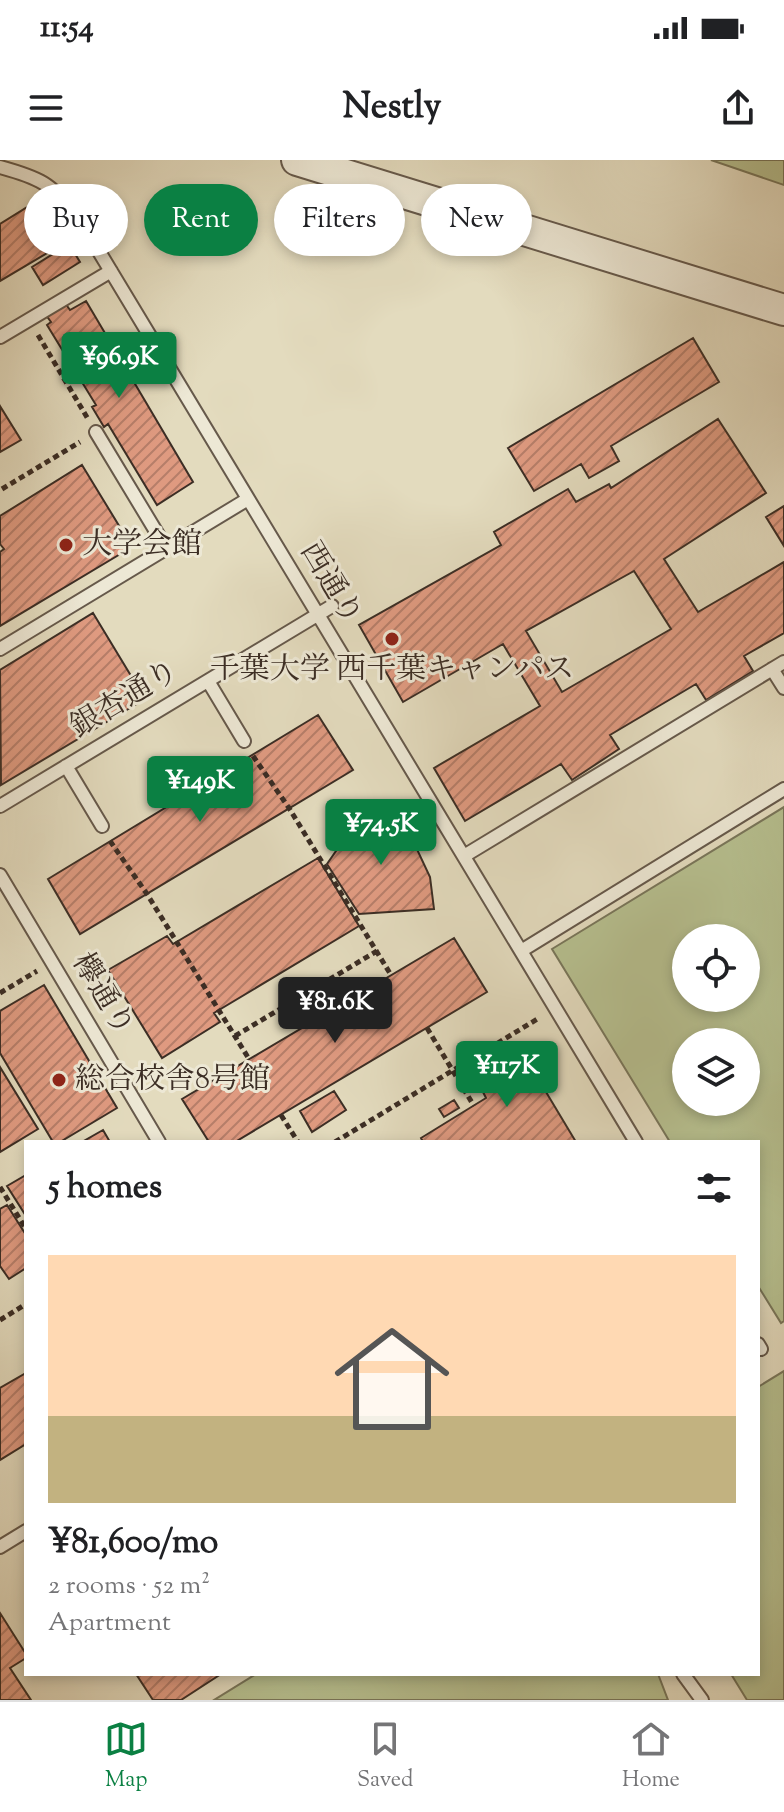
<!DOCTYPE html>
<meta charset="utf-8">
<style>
body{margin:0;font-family:"Sorts Mill Goudy","Noto Serif JP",serif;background:#f2f2f2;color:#202124;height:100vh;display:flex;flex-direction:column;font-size:30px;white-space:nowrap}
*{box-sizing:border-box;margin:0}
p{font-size:26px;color:#757577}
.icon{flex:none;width:44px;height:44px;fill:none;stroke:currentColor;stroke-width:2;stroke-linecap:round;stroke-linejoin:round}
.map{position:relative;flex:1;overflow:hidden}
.drawer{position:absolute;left:24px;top:980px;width:736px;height:536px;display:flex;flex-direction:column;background:#fff;border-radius:0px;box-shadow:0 4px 12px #0003}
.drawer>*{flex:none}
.hud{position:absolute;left:24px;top:24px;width:736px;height:72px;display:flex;gap:16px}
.controls{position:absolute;left:672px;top:764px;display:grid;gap:16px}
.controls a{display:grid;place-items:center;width:88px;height:88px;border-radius:50%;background:#fff;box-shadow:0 4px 12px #0003;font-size:40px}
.price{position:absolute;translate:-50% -68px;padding:0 18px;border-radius:8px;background:#0b8043;color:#fff;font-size:26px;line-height:52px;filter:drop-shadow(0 2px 4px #0008)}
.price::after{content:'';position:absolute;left:50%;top:48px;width:24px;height:18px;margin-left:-12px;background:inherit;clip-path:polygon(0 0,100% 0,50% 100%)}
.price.selected{background:#222;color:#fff}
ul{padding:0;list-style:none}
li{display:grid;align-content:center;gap:16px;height:424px;padding:0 24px}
li span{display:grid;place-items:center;height:248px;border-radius:0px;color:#555}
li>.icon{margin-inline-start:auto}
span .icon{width:144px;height:144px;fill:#fffc;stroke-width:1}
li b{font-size:34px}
h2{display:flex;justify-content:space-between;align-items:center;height:96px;padding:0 24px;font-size:34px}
.tag{padding:0 28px;border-radius:36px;background:#fff;box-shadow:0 4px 12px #0003;font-size:28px;line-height:72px}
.tag.selected{background:#0b8043;color:#fff}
.status{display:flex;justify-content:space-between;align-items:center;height:56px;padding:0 40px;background:#fff;direction:ltr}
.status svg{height:22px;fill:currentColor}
header{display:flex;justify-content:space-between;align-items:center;height:104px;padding:0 24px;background:#fff;font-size:36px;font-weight:800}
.dock{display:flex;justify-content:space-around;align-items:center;height:112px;border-top:2px solid #e0e0e0;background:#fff;font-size:22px;color:#757577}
.dock a{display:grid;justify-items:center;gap:4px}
.dock .selected{color:#0b8043}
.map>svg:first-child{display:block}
</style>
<div class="status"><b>11:54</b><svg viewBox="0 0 49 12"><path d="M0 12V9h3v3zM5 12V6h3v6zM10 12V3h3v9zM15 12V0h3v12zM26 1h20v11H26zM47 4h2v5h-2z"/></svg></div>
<header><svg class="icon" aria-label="menu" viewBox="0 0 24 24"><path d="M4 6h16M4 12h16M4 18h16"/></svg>Nestly<svg class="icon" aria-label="share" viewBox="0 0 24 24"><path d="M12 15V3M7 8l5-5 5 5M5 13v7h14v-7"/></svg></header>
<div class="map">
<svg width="784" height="1540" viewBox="0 0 784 1540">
<defs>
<pattern id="building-hatch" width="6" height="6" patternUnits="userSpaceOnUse" patternTransform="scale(2)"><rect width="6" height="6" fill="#df9a80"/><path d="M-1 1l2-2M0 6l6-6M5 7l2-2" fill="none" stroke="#b67e69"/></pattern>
</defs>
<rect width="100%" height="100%" fill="#e3dbbe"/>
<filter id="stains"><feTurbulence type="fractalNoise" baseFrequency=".0025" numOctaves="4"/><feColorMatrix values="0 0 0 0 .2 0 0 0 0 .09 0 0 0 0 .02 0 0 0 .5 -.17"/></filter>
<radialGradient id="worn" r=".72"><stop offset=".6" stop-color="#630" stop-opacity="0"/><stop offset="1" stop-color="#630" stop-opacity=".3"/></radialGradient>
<path fill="#b6bf8f" stroke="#79765a" stroke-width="2" fill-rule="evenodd" d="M712,0H784V25L711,0Z
M784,647V1161L781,1163L758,1126V982H670L552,789ZM746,778V838H686V778ZM746,882V942H686V882Z
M784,1211V1540H747L731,1514H758V1227Z
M256,1514H658L668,1540H214Z"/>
<path fill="url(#building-hatch)" stroke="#3c2e25" stroke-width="2" fill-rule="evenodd" d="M29,46L54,89L0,121V64Z
M69,84L80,102L43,125L32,107Z
M86,141L193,322L157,345L108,264L104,267L92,247L96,245L47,165L51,162L46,155L65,143L70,150Z
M693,178L719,222L611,286L619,301L589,318L581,304L534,331L508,288Z
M0,246L21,280L0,292Z
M718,259L766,333L664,399L698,452L784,402V473L744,496L753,511L706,540L696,524L610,575L619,589L572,620L561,604L465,661L434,608L540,546L503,484L403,542L359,465L501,385L494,372L568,329L576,342L609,324L611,328ZM634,411L671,469L562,532L526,471Z
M82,305L132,387L0,466V392L4,389L0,384V356Z
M784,346V386L766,357Z
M93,453L145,539L1,625L0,510Z
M318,555L353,610L80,774L48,719Z
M370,642L390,657L415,685L430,717L434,749L359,754L327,704Z
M318,698L359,766L214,853L220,862L162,898L108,810L167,776L173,784Z
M454,778L487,832L235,982H209L182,939Z
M44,825L117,948L60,982H53L0,893V851Z
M519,887L576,982H423L421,978L486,938L474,914Z
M0,907L38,969L0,992Z
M334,931L346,950L312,972L300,951Z
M454,940L459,948L444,957L439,949Z
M103,970L110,982H82Z
M26,1015V1056L7,1026Z
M7,1045L26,1075V1108L9,1119L0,1106V1049Z
M26,1213V1284L0,1300V1228Z
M0,1453L26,1494V1498L10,1508L31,1540H0Z
M136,1514H221L181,1540H153Z"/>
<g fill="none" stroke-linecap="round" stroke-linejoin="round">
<g stroke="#66594b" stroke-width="16">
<path id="service" d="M0,7C40,18 50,23 77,55L636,982
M0,177L111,111
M96,272L166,388
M0,489L248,339
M772,509L784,528
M208,521L244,581
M66,606L102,666
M0,646L332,446
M464,696L784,502
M0,715L159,982
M521,791L784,629
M758,1184L761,1189
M0,1387L26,1371
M683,1514L702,1540"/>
</g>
<g stroke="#66594b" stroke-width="34">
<path id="tertiary" d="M297,0L784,150"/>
</g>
<path stroke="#3c2e25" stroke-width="5" stroke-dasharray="6 4" stroke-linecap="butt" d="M38,175L88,259
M2,329L80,282
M253,596L289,648L391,815
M110,681L147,734L249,899
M0,833L37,811
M427,868L474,946
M235,876L377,791
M281,955L298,982
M335,982L539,858
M0,1027L26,1069
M0,1160L26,1144"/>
<use href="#service" stroke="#ede8d5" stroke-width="12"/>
<use href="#tertiary" stroke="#ede8d5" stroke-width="30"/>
</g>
<g fill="#8f2418" stroke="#ede8d5" stroke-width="3">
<circle cx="66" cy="385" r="8"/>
<circle cx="392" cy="479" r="8"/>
<circle cx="59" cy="920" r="8"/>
</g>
<g text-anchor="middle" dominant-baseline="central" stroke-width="6" stroke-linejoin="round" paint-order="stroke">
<g font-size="30" fill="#3c2e25" stroke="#ede8d5" text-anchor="start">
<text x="82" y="385">大学会館</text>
<text x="392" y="510" text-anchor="middle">千葉大学 西千葉キャンパス</text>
<text x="75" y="920">総合校舎8号館</text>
</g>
<g font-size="30" fill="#3c2e25" stroke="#ede8d5">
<text transform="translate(330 424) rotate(59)">西通り</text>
<text transform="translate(125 540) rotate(-31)">銀杏通り</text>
<text transform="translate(102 835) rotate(59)">欅通り</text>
</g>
</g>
<rect width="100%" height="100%" filter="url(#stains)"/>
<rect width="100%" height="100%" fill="url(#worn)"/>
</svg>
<div class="controls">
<a><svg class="icon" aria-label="locate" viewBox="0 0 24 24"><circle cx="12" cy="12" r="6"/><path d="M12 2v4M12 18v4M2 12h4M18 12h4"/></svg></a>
<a><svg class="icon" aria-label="layers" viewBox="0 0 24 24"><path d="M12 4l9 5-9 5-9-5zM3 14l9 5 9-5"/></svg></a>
</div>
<b class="price" style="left:119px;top:240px">¥96.9K</b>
<b class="price" style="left:200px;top:664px">¥149K</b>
<b class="price" style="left:381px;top:707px">¥74.5K</b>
<b class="price selected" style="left:335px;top:885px">¥81.6K</b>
<b class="price" style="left:507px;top:949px">¥117K</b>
<div class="hud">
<a class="tag">Buy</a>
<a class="tag selected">Rent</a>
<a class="tag">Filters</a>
<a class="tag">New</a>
</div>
<section class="drawer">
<h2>5 homes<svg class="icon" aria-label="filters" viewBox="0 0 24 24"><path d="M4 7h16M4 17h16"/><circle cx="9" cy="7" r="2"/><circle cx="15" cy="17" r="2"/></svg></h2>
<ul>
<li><span style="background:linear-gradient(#ffd9b3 65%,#c2b280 0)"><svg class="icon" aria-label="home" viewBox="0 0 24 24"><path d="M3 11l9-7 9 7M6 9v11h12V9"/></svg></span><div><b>¥81,600/mo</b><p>2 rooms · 52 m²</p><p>Apartment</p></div></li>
</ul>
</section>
</div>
<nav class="dock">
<a class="selected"><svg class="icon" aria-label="map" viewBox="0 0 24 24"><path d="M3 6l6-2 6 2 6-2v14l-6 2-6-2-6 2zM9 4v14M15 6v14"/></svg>Map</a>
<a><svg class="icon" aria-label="saved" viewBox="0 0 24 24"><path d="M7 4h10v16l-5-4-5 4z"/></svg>Saved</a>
<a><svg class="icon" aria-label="home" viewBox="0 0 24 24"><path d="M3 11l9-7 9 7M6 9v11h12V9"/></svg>Home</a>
</nav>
